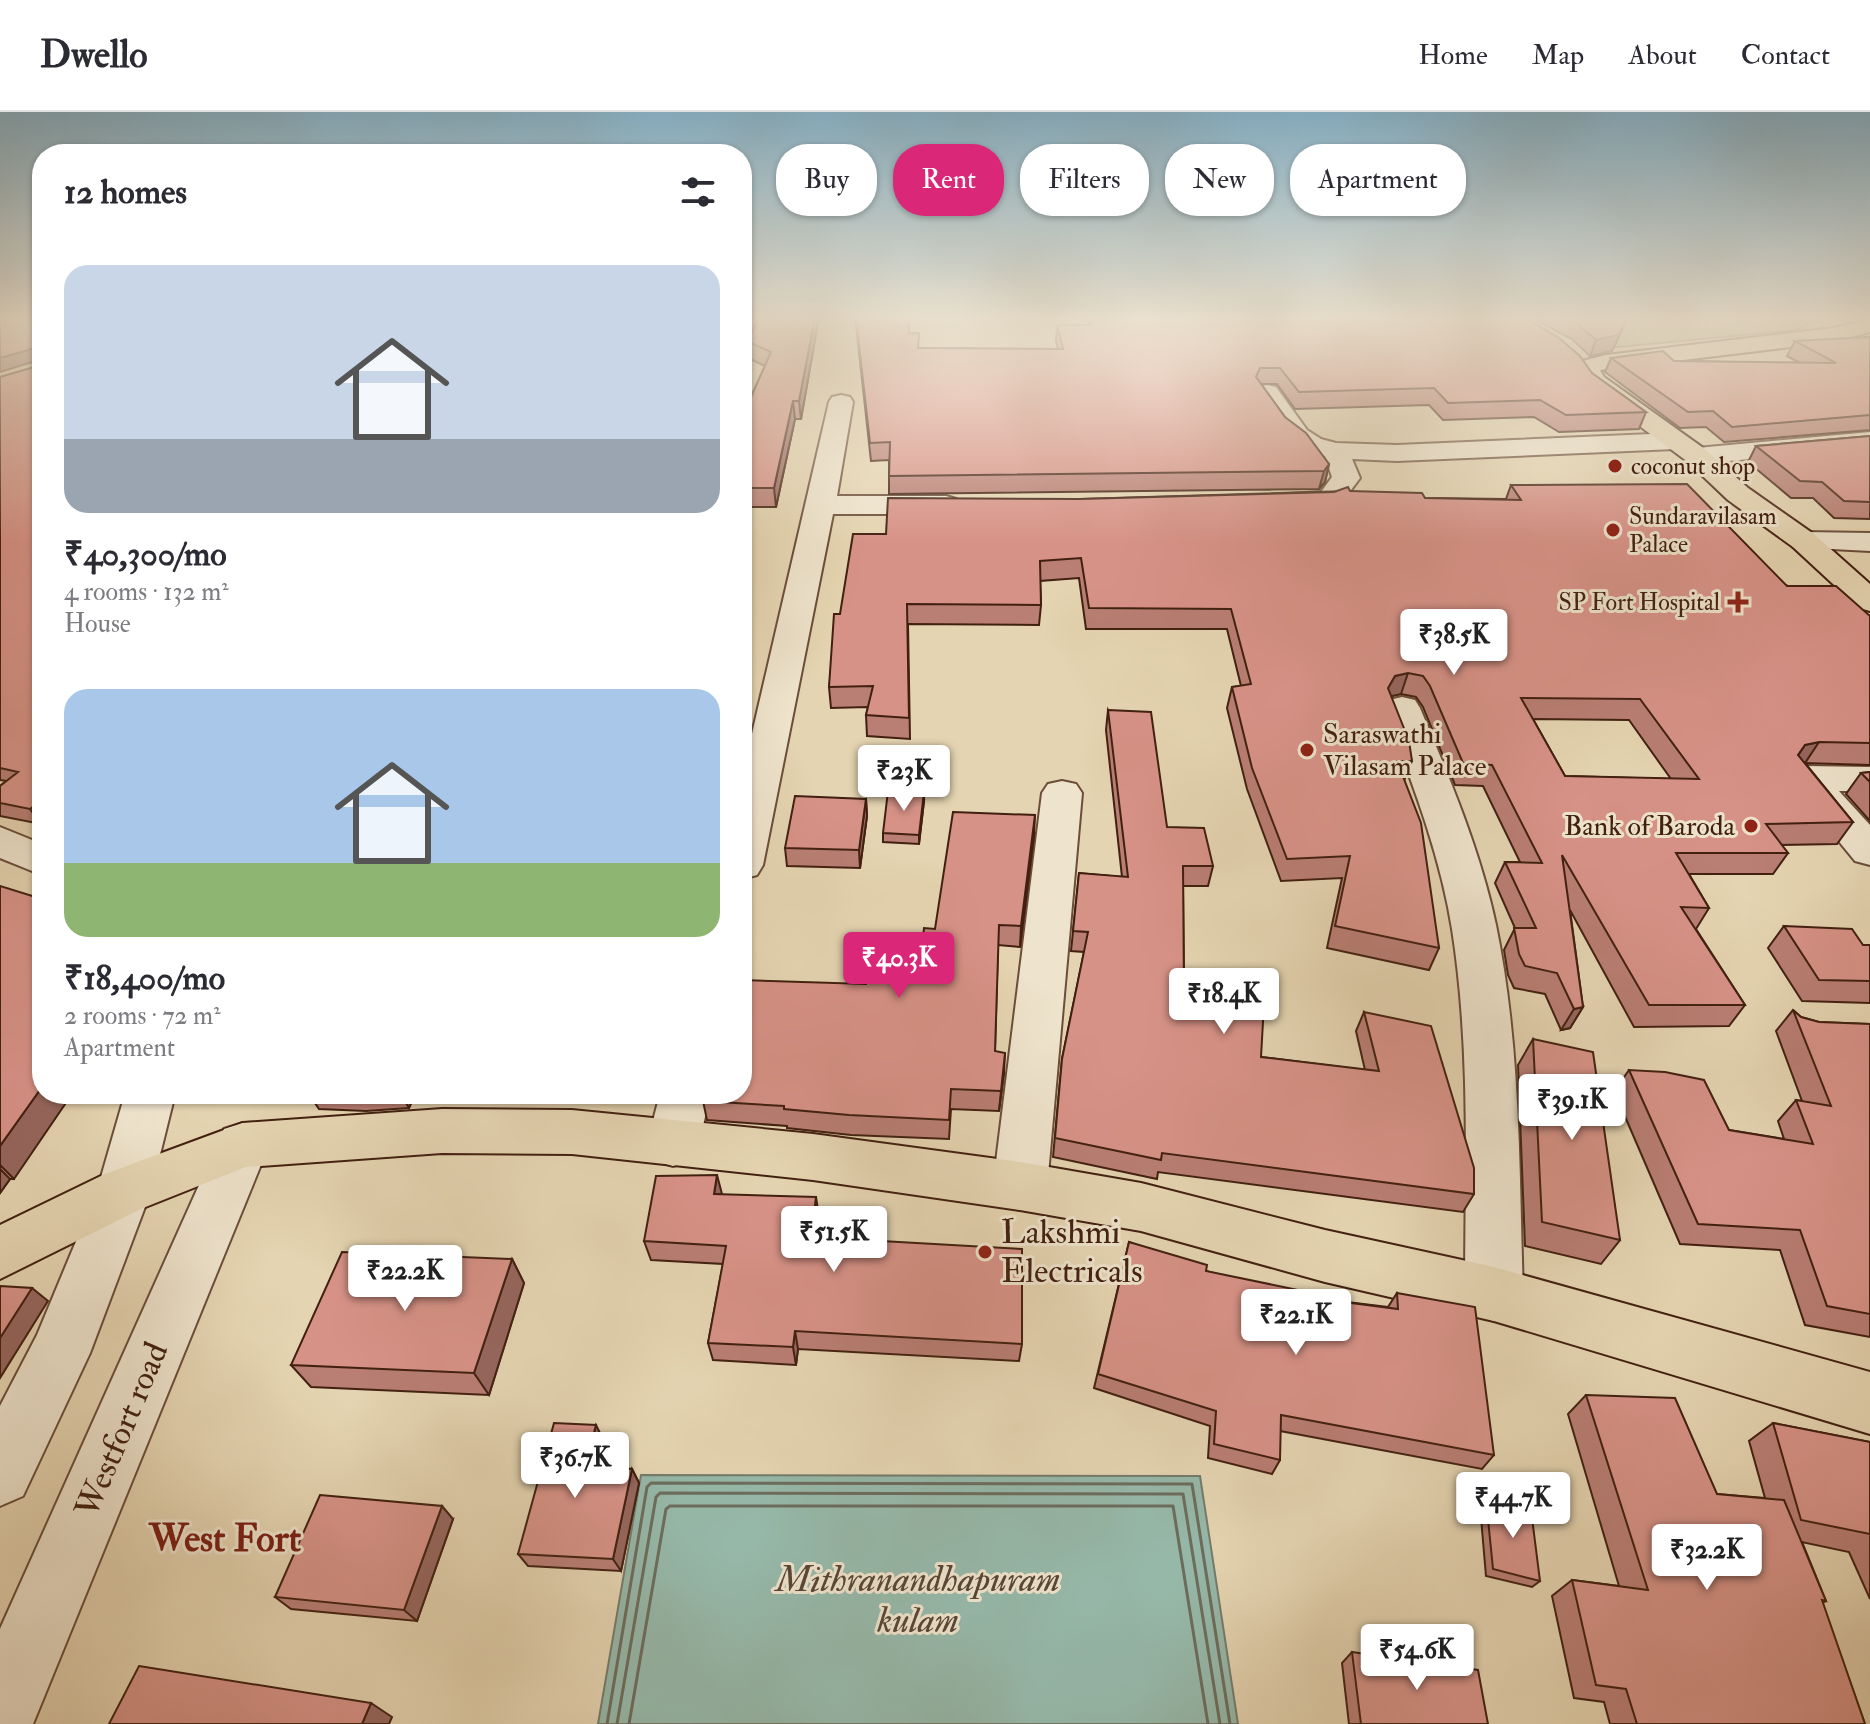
<!DOCTYPE html>
<meta charset="utf-8">
<style>
body{margin:0;font-family:"IM FELL Double Pica",serif;background:#f2f2f3;color:#2b2b33;height:100vh;display:flex;flex-direction:column;font-size:30px;white-space:nowrap}
*{box-sizing:border-box;margin:0}
p{font-size:26px;color:#7c7c81}
.icon{flex:none;width:44px;height:44px;fill:none;stroke:currentColor;stroke-width:2;stroke-linecap:round;stroke-linejoin:round}
.map{position:relative;flex:1;overflow:hidden}
.side{position:absolute;left:32px;top:32px;width:720px;height:960px;display:flex;flex-direction:column;background:#fff;border-radius:32px;box-shadow:0 2px 6px #0004}
.side>*{flex:none}
.hud{position:absolute;left:776px;top:32px;width:760px;height:72px;display:flex;gap:16px}
.price{position:absolute;translate:-50% -68px;padding:0 18px;border-radius:8px;background:#fff;color:#222;font-size:26px;line-height:52px;filter:drop-shadow(0 2px 4px #0008)}
.price::after{content:'';position:absolute;left:50%;top:48px;width:24px;height:18px;margin-left:-12px;background:inherit;clip-path:polygon(0 0,100% 0,50% 100%)}
.price.current{background:#db2777;color:#fff}
ul{padding:0;list-style:none}
li{display:grid;align-content:center;gap:16px;height:424px;padding:0 32px}
li span{display:grid;place-items:center;height:248px;border-radius:24px;color:#555}
li>.icon{margin-inline-start:auto}
span .icon{width:144px;height:144px;fill:#fffc;stroke-width:1}
li b{font-size:34px}
h2{display:flex;justify-content:space-between;align-items:center;height:96px;padding:0 32px;font-size:34px}
.chip{padding:0 28px;border-radius:32px;background:#fff;box-shadow:0 2px 6px #0004;font-size:28px;line-height:72px}
.chip.current{background:#db2777;color:#fff}
header{display:flex;align-items:center;gap:48px;box-sizing:border-box;height:112px;padding:0 40px;background:#fff;border-bottom:2px solid #e1e1e2}
header strong{font-size:38px}
nav{display:flex;gap:44px;margin-inline-start:auto;font-size:28px}
.map>svg:first-child{display:block}
</style>
<header>
<strong>Dwello</strong>
<nav><a>Home</a><a>Map</a><a>About</a><a>Contact</a></nav>
</header>
<div class="map">
<svg width="1870" height="1612" viewBox="0 0 1870 1612">
<rect width="100%" height="100%" fill="#e5d4b1"/>
<filter id="stains"><feTurbulence type="fractalNoise" baseFrequency=".0025" numOctaves="4"/><feColorMatrix values="0 0 0 0 .2 0 0 0 0 .09 0 0 0 0 .02 0 0 0 .5 -.17"/></filter>
<radialGradient id="worn" r=".72"><stop offset=".6" stop-color="#630" stop-opacity="0"/><stop offset="1" stop-color="#630" stop-opacity=".3"/></radialGradient>
<path fill="#b8bc89" stroke="#7d6e4d" stroke-width="2" d="M1542,205H1819V208L1796,218L1618,235L1592,229Z"/>
<path fill="#96b8a9" stroke="#747b6c" stroke-width="2" d="M641,1363L1200,1364L1238,1612H598Z"/>
<g fill="none" stroke-linecap="round" stroke-linejoin="round">
<path stroke="#6c6c5d" stroke-width="3" d="M607,1612L647,1375L651,1371L1192,1372L1230,1612
M617,1612L656,1385L660,1381L1183,1382L1220,1612
M629,1612L666,1397L670,1394H1173L1208,1612"/>
<g stroke="#6b4d39" stroke-width="4">
<path id="minor" d="M746,205H767L750,238L742,240V212Z
M1267,273L1276,275L1307,318L1321,327L1336,331L1397,333L1675,321L1684,324L1688,329L1684,334L1675,337L1397,349L1352,347L1360,366L1339,394L1279,397L1269,395L1265,389L1269,383L1321,380L1332,365L1325,344C1286,334 1277,311 1255,280L1258,275Z
M841,283L850,285L853,290L837,384H946L956,387L960,393L956,399L946,402H833L763,753L757,763L742,767V665L829,290L832,285Z
M1870,320V336L1697,352L1688,350L1684,344L1688,338L1697,336Z
M1804,420L1870,421V439L1793,435L1789,429L1793,423Z
M1402,585L1415,588L1420,596C1450,667 1480,738 1496,813C1521,934 1519,1059 1523,1182L1515,1201L1494,1209L1473,1201L1465,1182C1465,1060 1471,938 1452,817C1440,741 1411,668 1384,596L1389,588Z
M1806,654L1870,655V679H1839L1870,713V753L1855,749L1787,666L1792,657Z
M1062,669L1076,672L1082,681L1047,1074L1039,1091L1020,1098L1001,1091L993,1074L1042,681L1048,672Z
M0,715L42,732V763L0,746Z
M125,982H175L151,1079L90,1241L23,1384L0,1394V1294L37,1223L97,1079Z
M660,982H710L699,1032L692,1048L673,1054L654,1048L647,1032Z
M243,1011L262,1017L269,1033L33,1612H0V1517L217,1033L224,1017Z"/>
</g>
<g stroke="#422011" stroke-width="4">
<path id="major" d="M1870,208V220L1833,230L1600,258L1604,265L1706,338L1748,376L1815,423L1870,472V499L1859,496L1793,435L1728,388L1688,350L1587,275L1574,255L1578,250L1606,243L1833,216Z
M442,997L572,998L813,1022L1020,1050L1141,1071L1325,1118L1494,1155L1870,1260V1322L1494,1209L1325,1170L1141,1119L1020,1098L813,1068L572,1042L442,1041L246,1055L143,1096L0,1167V1113L105,1062L243,1011Z"/>
</g>
<use href="#minor" fill="#eee3cc" fill-rule="evenodd"/>
<use href="#major" fill="#e5d4b1" fill-rule="evenodd"/>
</g>
<path fill="#b97e74" stroke="#422011" stroke-width="2" fill-rule="evenodd" d="M42,205V711L41,712L0,704V674L6,669L0,668V265L38,254Z
M760,205H819L801,307H795L776,395H742V305L765,254L742,243V225L751,222Z
M855,205H909V221L919,236L1058,237L1056,229L1057,213H1089L1088,205H1524L1592,261L1646,300L1639,317L1559,320L1534,305L1443,308L1429,293L1295,297L1277,272H1261L1285,305L1329,352L1325,370L1319,377L889,382V348L871,349Z
M1530,205H1626L1621,221L1612,239L1590,244L1572,227Z
M1870,225V318L1724,330L1706,315L1680,316L1605,260L1611,246L1674,249L1800,251L1787,244L1795,229Z
M1870,324V407L1834,406L1813,386H1791L1748,350L1756,334Z
M1511,373L1870,504V653L1805,651L1853,710L1837,732L1781,733L1788,741L1773,762H1689L1709,796L1696,817L1745,893L1729,914L1634,915L1570,798L1583,895L1570,916L1561,918L1545,882L1514,876L1508,863L1504,838L1515,816L1495,771L1505,750H1520L1483,674L1455,673L1423,595L1416,585L1401,582L1391,584L1412,649L1404,669L1439,836L1429,858L1327,836L1342,766L1281,769L1247,677L1227,596L1232,575L1241,574L1227,517H1086L1079,466L1040,469L1041,493L1039,513L908,512L910,627L867,624L866,603L868,595L831,596L829,575L840,502L886,422L1080,387L1350,379L1425,386L1506,387ZM1533,607L1629,608L1671,667L1565,664Z
M1108,598L1167,715L1213,754L1208,774H1183L1184,878L1261,945L1365,958L1356,919L1364,900L1474,1082L1463,1100L1158,1060L1157,1067L1053,1045L1062,947L1084,840L1071,839L1079,761L1122,765L1106,618Z
M1870,660V709L1846,682L1861,661Z
M866,687L867,704L860,756L787,754L785,736Z
M924,689L919,732L883,730V721Z
M1034,723L1020,835L998,833L995,939L1004,961L999,999L951,997L949,1027L851,1023L787,1016V1014L707,1008L703,989L866,872L935,817Z
M0,774L14,1067H10L0,1081Z
M1784,814L1863,833H1870V891L1802,889L1768,836Z
M1793,898L1801,905L1819,910L1870,912V1225L1805,1213L1780,1138L1680,1132L1614,979L1629,958L1729,1018L1784,1027L1778,1009L1796,988L1802,989L1776,919Z
M1533,927L1620,1128L1601,1152L1525,1134L1518,953Z
M309,982H415L409,996L366,999L319,997Z
M722,1083L819,1105L816,1125L1022,1232L1019,1249L798,1237L796,1253L713,1248L708,1231L723,1152L651,1148L644,1129Z
M1129,1130L1206,1159L1298,1184L1388,1195L1397,1181L1494,1343L1482,1357L1280,1319V1348L1272,1362L1208,1346L1210,1314L1094,1276Z
M512,1147L524,1171L489,1283L311,1275L291,1253Z
M1586,1283L1717,1382L1765,1386L1749,1329L1773,1311L1870,1330V1487L1849,1440L1802,1430L1826,1489L1822,1491L1865,1612H1610L1604,1590L1574,1586L1552,1484L1572,1468L1619,1474L1568,1302Z
M603,1327L596,1355L632,1357L639,1371L621,1459L528,1454L518,1442Z
M1486,1387L1540,1469L1532,1475L1486,1464L1480,1394Z
M453,1407L417,1509L291,1497L275,1485Z
M1352,1540L1488,1612H1349L1342,1551Z"/>
<path fill="#96665e" stroke="#422011" stroke-width="2" d="M815,205H819L801,307L799,289Z
M1627,206L1612,239L1590,244L1596,228Z
M38,235L42,247L0,260V246Z
M793,289L795,307L776,395L774,376Z
M1329,352L1325,370L1319,377L1324,359Z
M748,478L750,497L742,540V508Z
M1408,561L1401,582L1388,585V576L1395,564Z
M1819,630L1805,651L1791,654L1805,633Z
M924,680V689L919,732V723Z
M866,687L867,704L860,756L859,738Z
M42,688V711L41,712L30,697Z
M1035,703L1034,723L1020,835L1021,814Z
M1583,895L1570,916L1561,918L1574,897Z
M1005,941L1004,961L999,999L1001,979Z
M42,975V982H72L14,1067L0,1053V1034Z
M401,982H415L409,996Z
M0,1057L10,1067L0,1081Z
M717,1063L722,1082H714Z
M816,1085L819,1105L814,1144L811,1125Z
M512,1147L524,1171L489,1283L474,1261Z
M32,1176L48,1189L0,1266V1226Z
M795,1219L798,1237L796,1253L793,1235Z
M596,1313L603,1327L593,1369L585,1355Z
M632,1357L639,1371L621,1459L613,1447Z
M442,1394L453,1407L417,1509L404,1498Z
M371,1591L392,1605L389,1612H362Z"/>
<path fill="#d79287" stroke="#422011" stroke-width="2" fill-rule="evenodd" d="M0,205H42V688L30,697L0,691V674L18,660L0,656V265L38,254V235L0,246Z
M760,205H815L799,289H793L774,376H742V305L771,240L742,227V225L751,222Z
M856,205H909V221H919L918,236L1063,237L1057,213H1092L1091,205H1524L1559,226L1580,244L1592,261L1646,300L1566,303L1540,288L1448,291L1434,276L1299,280L1280,256H1260L1256,265L1285,305L1306,321L1329,352L1324,359L889,364L890,330L870,331Z
M1565,205H1626L1627,206L1619,223L1596,228L1578,212Z
M1870,225V303L1732,315L1713,299L1688,300L1611,246L1663,239L1674,249L1836,251L1795,229Z
M1870,324V390L1844,389L1822,370L1800,369L1756,334Z
M1687,372L1787,474H1836L1870,504V631L1819,630L1805,633L1798,643L1853,710L1766,712L1788,741H1676L1709,796L1681,795L1745,893H1649L1562,743L1583,895L1574,897L1557,861L1525,854L1519,842L1514,816H1536L1505,750L1542,751L1492,653L1463,651L1430,574L1423,564L1408,561L1395,564L1388,576L1409,629L1412,649H1397L1421,711L1439,836L1335,814L1350,744L1287,747L1252,656L1232,575L1251,572L1231,497L1089,496L1081,446L1040,449L1041,493L907,492L909,606L866,603L873,574L829,575L834,502H840L853,422H886L888,386L1080,387L1334,380L1348,375L1350,379L1422,381L1425,386L1521,388L1511,373ZM1521,586L1640,587L1699,667L1565,664Z
M742,478H748L742,508Z
M1108,598L1151,600L1167,715L1204,716L1213,754H1183L1184,878L1264,892L1261,945L1379,959L1364,900L1431,914L1474,1056V1082L1162,1041L1161,1048L1055,1026L1062,947L1088,820L1073,819L1079,761L1128,765Z
M1870,660V670L1861,661Z
M888,679L924,680L919,723L883,721Z
M795,684L866,687L859,738L785,736Z
M953,700L1035,703L1021,814L999,813L995,939L1005,941L1001,979L951,977L949,1008L849,1003L784,997V994L703,989L704,982H742V868L866,872L873,824L923,826L924,816L935,817Z
M0,774L42,787V975L0,1034Z
M1784,814L1852,817L1863,833H1870V869L1819,868Z
M1793,898L1801,905L1819,910L1870,912V1202L1827,1194L1800,1118L1698,1112L1629,958L1665,960L1704,968L1729,1018L1813,1032L1796,988L1831,994Z
M1533,927L1593,940L1620,1128L1542,1110Z
M717,1063L714,1082L816,1085L811,1125L1022,1137V1232L795,1219L793,1235L708,1231L726,1134L644,1129L656,1064Z
M1129,1130L1207,1153L1206,1159L1298,1178V1184L1398,1197L1397,1181L1475,1195L1494,1343L1281,1303L1280,1348L1214,1332L1216,1299L1098,1262Z
M342,1140L512,1147L474,1261L291,1253Z
M0,1174L32,1176L0,1226Z
M1586,1283L1675,1286L1717,1382L1784,1388L1826,1489L1822,1488L1865,1612H1637L1626,1577L1596,1573L1572,1468L1648,1478Z
M554,1311L596,1313L585,1355L632,1357L613,1447L518,1442Z
M1773,1311L1870,1330V1422L1801,1408Z
M320,1383L442,1394L404,1498L275,1485Z
M1486,1387L1531,1398L1540,1469L1493,1457Z
M1352,1540L1478,1558L1488,1612H1361Z
M139,1554L371,1591L362,1612H109Z"/>
<linearGradient id="sky" x2="0" y2="1"><stop stop-color="#87b6cf"/><stop offset="0.48" stop-color="#f3ecdc"/><stop offset="1" stop-color="#f3ecdc" stop-opacity="0"/></linearGradient>
<rect width="1870" height="430" fill="url(#sky)"/>
<g fill="#8f2418" stroke="#eee3cc" stroke-width="3">
<circle cx="1615" cy="354" r="8"/>
<circle cx="1613" cy="418" r="8"/>
<path d="M1734 478h8v8h8v8h-8v8h-8v-8h-8v-8h8z"/>
<circle cx="1307" cy="638" r="8"/>
<circle cx="1751" cy="714" r="8"/>
<circle cx="985" cy="1140" r="8"/>
</g>
<g text-anchor="middle" dominant-baseline="central" stroke-width="6" stroke-linejoin="round" paint-order="stroke">
<g font-size="24" fill="#422011" stroke="#eee3cc" text-anchor="start">
<text x="1631" y="354">coconut shop</text>
<text x="1629" y="404">Sundaravilasam<tspan x="1629" dy="28">Palace</tspan></text>
<text x="1720" y="490" text-anchor="end">SP Fort Hospital</text>
</g>
<g font-size="28" fill="#422011" stroke="#eee3cc" text-anchor="start">
<text x="1323" y="622">Saraswathi<tspan x="1323" dy="32">Vilasam Palace</tspan></text>
<text x="1735" y="714" text-anchor="end">Bank of Baroda</text>
</g>
<g font-size="34" fill="#422011" stroke="#eee3cc" text-anchor="start">
<text x="1001" y="1120">Lakshmi<tspan x="1001" dy="39">Electricals</tspan></text>
</g>
<g font-size="34" fill="#422011" stroke="#eee3cc">
<text transform="translate(122 1318) rotate(-67)">Westfort road</text>
</g>
<g font-size="36" font-style="italic" fill="#574637" stroke="#eee3cc">
<text x="918" y="1467">Mithranandhapuram<tspan x="918" dy="41">kulam</tspan></text>
</g>
<g font-size="38" font-weight="bold" fill="#7a1f14" stroke="#eee3cc">
<text x="225" y="1427">West Fort</text>
</g>
</g>
<rect width="100%" height="100%" filter="url(#stains)"/>
<rect width="100%" height="100%" fill="url(#worn)"/>
</svg>
<b class="price" style="left:1454px;top:565px">₹38.5K</b>
<b class="price" style="left:904px;top:701px">₹23K</b>
<b class="price current" style="left:899px;top:888px">₹40.3K</b>
<b class="price" style="left:1224px;top:924px">₹18.4K</b>
<b class="price" style="left:1572px;top:1030px">₹39.1K</b>
<b class="price" style="left:834px;top:1162px">₹51.5K</b>
<b class="price" style="left:405px;top:1201px">₹22.2K</b>
<b class="price" style="left:1296px;top:1245px">₹22.1K</b>
<b class="price" style="left:575px;top:1388px">₹36.7K</b>
<b class="price" style="left:1513px;top:1428px">₹44.7K</b>
<b class="price" style="left:1707px;top:1480px">₹32.2K</b>
<b class="price" style="left:1417px;top:1580px">₹54.6K</b>
<div class="hud">
<a class="chip">Buy</a>
<a class="chip current">Rent</a>
<a class="chip">Filters</a>
<a class="chip">New</a>
<a class="chip">Apartment</a>
</div>
<section class="side">
<h2>12 homes<svg class="icon" aria-label="filters" viewBox="0 0 24 24"><path d="M4 7h16M4 17h16"/><circle cx="9" cy="7" r="2"/><circle cx="15" cy="17" r="2"/></svg></h2>
<ul>
<li><span style="background:linear-gradient(#c9d6e8 70%,#9aa5b1 0)"><svg class="icon" aria-label="home" viewBox="0 0 24 24"><path d="M3 11l9-7 9 7M6 9v11h12V9"/></svg></span><div><b>₹40,300/mo</b><p>4 rooms · 132 m²</p><p>House</p></div></li>
<li><span style="background:linear-gradient(#a9c7e8 70%,#8fb573 0)"><svg class="icon" aria-label="home" viewBox="0 0 24 24"><path d="M3 11l9-7 9 7M6 9v11h12V9"/></svg></span><div><b>₹18,400/mo</b><p>2 rooms · 72 m²</p><p>Apartment</p></div></li>
</ul>
</section>
</div>
